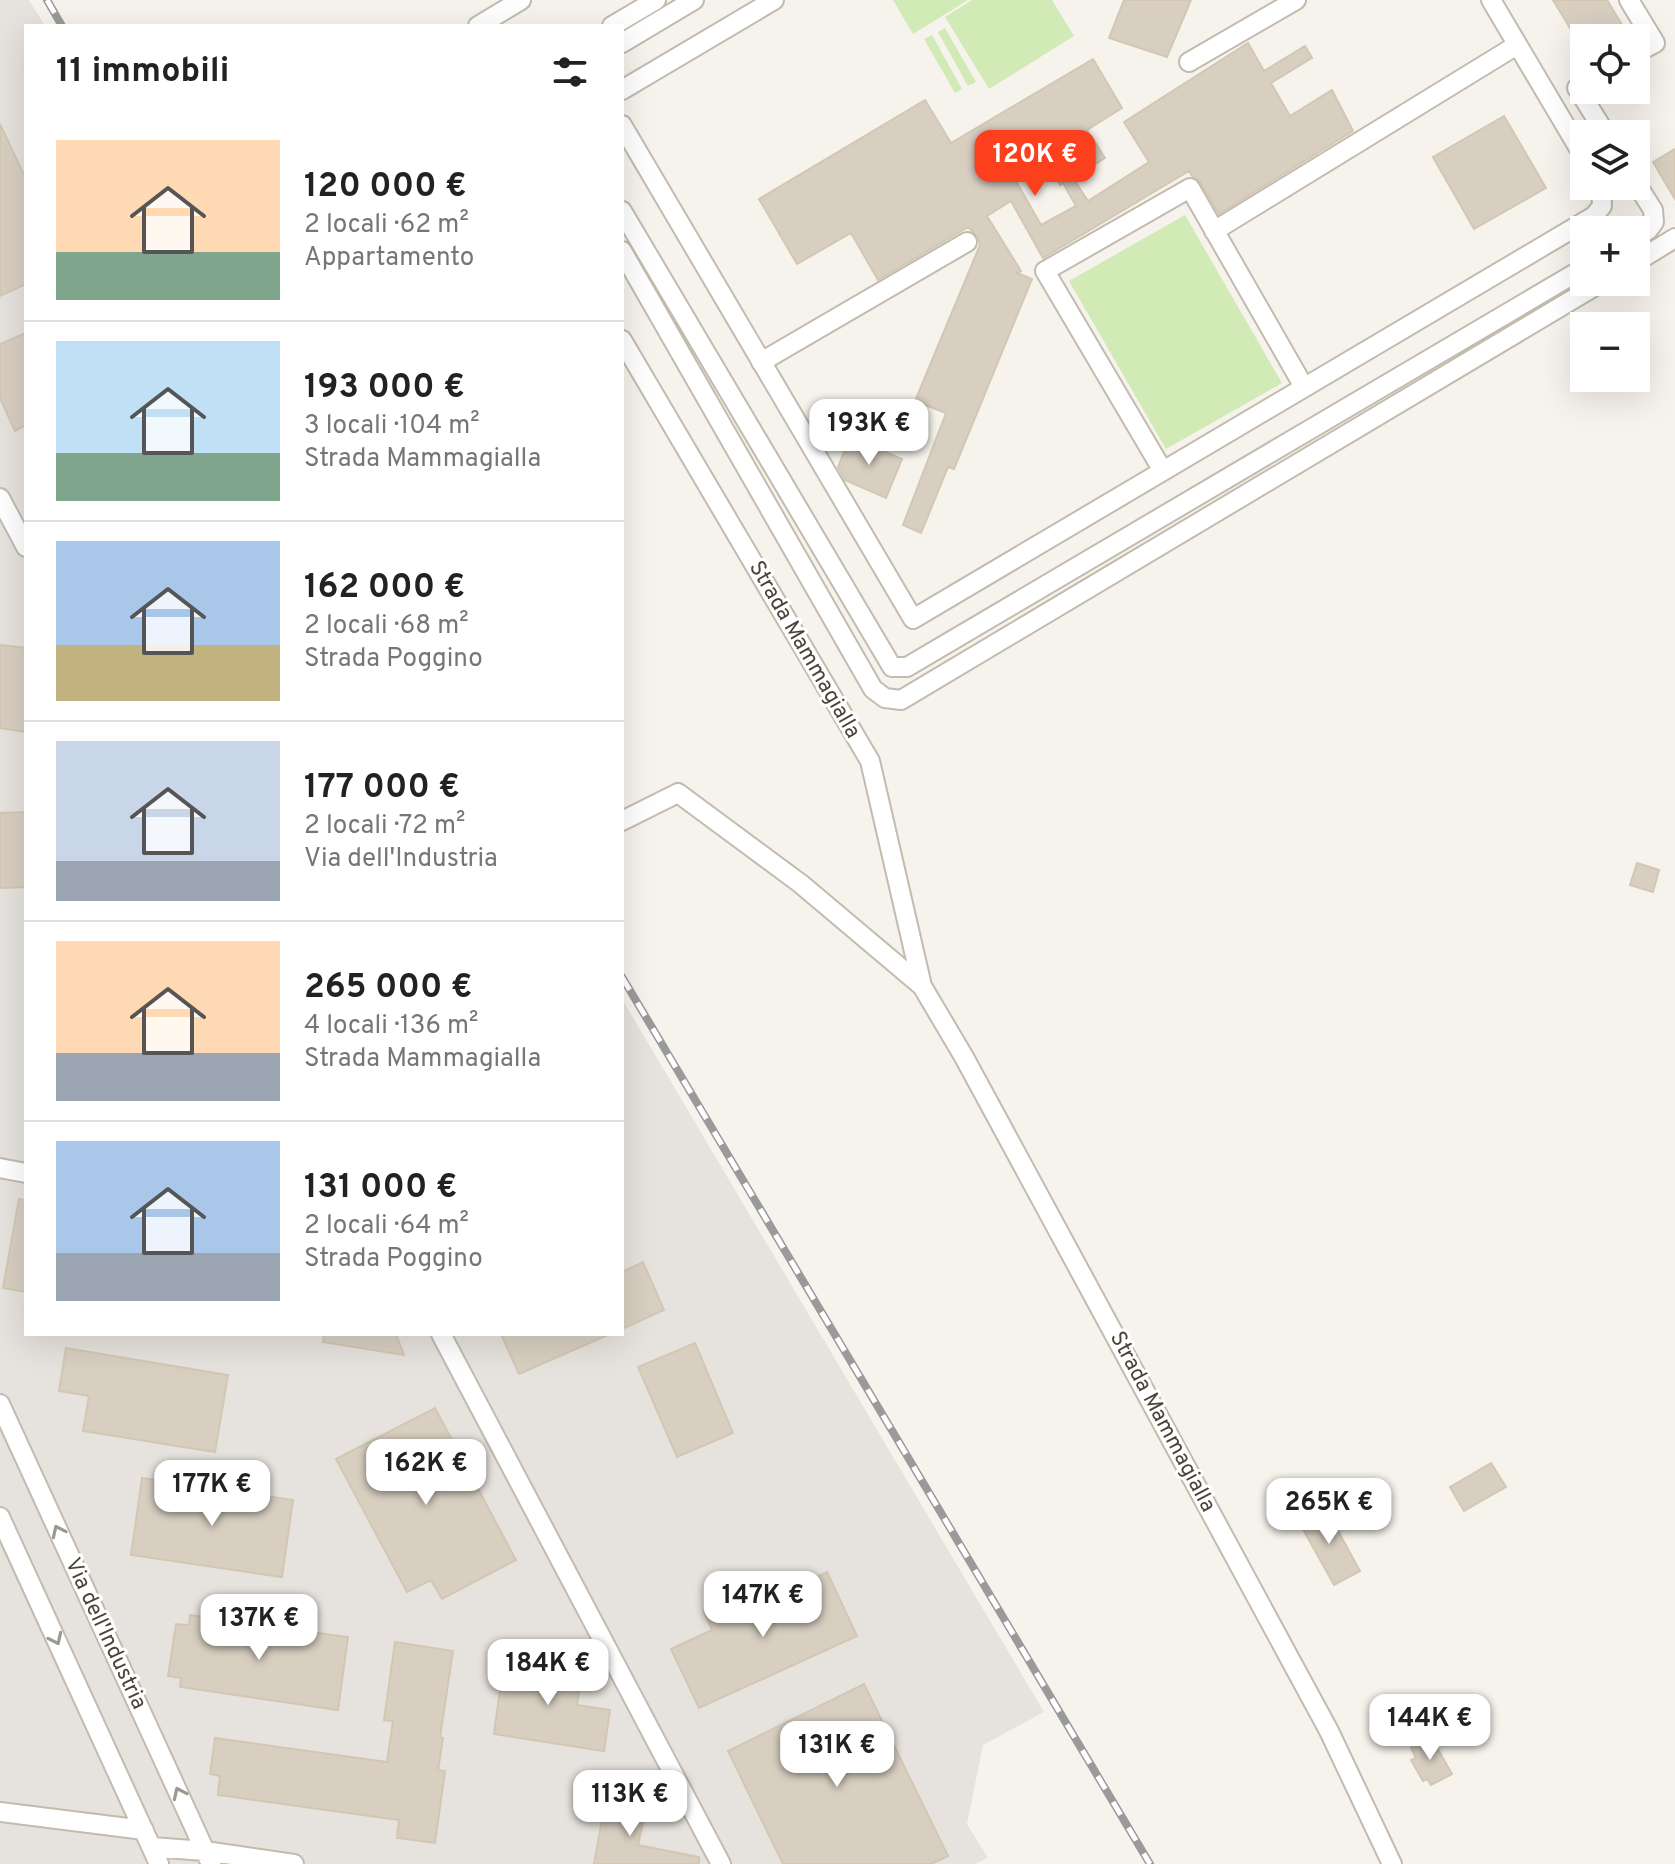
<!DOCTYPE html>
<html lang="it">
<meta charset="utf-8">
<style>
body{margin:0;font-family:Overpass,sans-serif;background:#f6f6f6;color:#222;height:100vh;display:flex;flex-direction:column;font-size:30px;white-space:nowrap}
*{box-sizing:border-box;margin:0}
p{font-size:26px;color:#767676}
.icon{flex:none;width:44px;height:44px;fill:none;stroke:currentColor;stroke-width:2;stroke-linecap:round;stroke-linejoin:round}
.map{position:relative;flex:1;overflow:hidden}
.side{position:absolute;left:24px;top:24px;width:600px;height:1312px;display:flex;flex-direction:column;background:#fff;border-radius:0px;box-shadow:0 8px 32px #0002}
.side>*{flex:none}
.buttons{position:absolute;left:1570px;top:24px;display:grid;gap:16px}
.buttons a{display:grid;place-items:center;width:80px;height:80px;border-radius:0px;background:#fff;box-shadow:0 8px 32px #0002;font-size:40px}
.price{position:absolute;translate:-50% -68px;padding:0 18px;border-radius:16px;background:#fff;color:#222;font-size:26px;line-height:52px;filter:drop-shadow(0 2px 4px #0008)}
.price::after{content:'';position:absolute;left:50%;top:48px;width:24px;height:18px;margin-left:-12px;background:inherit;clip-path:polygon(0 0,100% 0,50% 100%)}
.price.selected{background:#fc3f1d;color:#fff}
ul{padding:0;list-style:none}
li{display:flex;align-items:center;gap:24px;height:200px;padding:0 32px}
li+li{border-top:2px solid #e0e0e0}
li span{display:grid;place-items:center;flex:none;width:224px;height:160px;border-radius:0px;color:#555}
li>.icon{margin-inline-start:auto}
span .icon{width:96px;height:96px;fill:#fffc;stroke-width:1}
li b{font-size:34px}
h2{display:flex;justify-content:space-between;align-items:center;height:96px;padding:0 32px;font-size:34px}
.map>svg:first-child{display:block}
</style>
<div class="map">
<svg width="1675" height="1864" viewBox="0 0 1675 1864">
<rect width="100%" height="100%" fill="#f6f3ec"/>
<path fill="#e6e2dd" d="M0,0H29L45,26H26V1334H622V999L1044,1712L983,1745L967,1824L988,1858L975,1864H0Z"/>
<path fill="#d2eab5" d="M893,0H968L913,34Z
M972,0H1052L1074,36L989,89L945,17Z
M945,28L976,82L968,86L938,32Z
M932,35L962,89L955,93L924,39Z
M1185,215L1282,383L1166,449L1069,281Z"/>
<path fill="#e5e3e0" d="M26,899V1149L0,1143V901Z"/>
<path fill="#d8cfc1" stroke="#d3c7b4" stroke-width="2" fill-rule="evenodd" d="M1124,0H1191L1167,57L1109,38Z
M1553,0H1607L1630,38H1576Z
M1248,43L1264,71L1305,46L1312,58L1271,83L1290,116L1332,90L1353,131L1219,214L1200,182L1192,176L1189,171L1043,258L1011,201L987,216L1021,271L1017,273L1032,279L954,469L948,467L921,533L903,525L946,413L915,401L980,245L978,237L968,227L878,280L851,233L797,264L759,199L925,100L951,143L1093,59L1122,108L1087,130L1105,158L1073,178L1088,201L1149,162L1124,122ZM1044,156L1060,185L1063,183L1076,206L1041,225L1012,174Z
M1504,116L1546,188L1474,229L1433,157Z
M0,124L26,179V284L0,296Z
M1675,149V199L1653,162Z
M26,333V425L15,431L0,398V344Z
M850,437L902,459L886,498L845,480L838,467Z
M0,645L26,648V732L0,728Z
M26,812V887L0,888V813Z
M1637,863L1659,870L1653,892L1630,885Z
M19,1199L26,1200V1292L3,1288Z
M643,1262L664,1310L622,1329V1272Z
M324,1334H396L404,1355L323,1342Z
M501,1334H610L519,1374Z
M695,1343L733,1433L677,1457L638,1367Z
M66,1348L228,1375L215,1452L83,1431L89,1396L59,1391Z
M435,1408L516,1560L442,1599L431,1580L407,1592L336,1459Z
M1491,1463L1506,1487L1464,1511L1450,1487Z
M142,1478L293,1500L282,1577L131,1555Z
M1325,1507L1360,1571L1334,1585L1299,1522Z
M827,1572L857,1636L699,1708L671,1649L712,1630L704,1612L729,1601L735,1614Z
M190,1615L348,1637L338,1710L180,1687L181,1678L168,1676L176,1624L189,1625Z
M395,1642L453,1651L440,1737L443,1738L438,1770L445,1771L435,1843L397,1838L399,1820L218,1795L220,1776L210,1774L215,1738L387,1762L393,1721L384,1720Z
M504,1660L582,1671L577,1705L610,1710L604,1751L494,1734Z
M864,1684L948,1856L931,1864H783L728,1751Z
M1431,1737L1452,1774L1431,1785L1427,1779L1423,1781L1411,1760L1416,1758L1411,1748Z
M606,1797L647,1805L638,1845L699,1857V1864H594Z"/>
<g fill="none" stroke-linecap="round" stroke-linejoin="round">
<g stroke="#c2bbae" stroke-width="22">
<path id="minor" d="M1491,0L1584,157
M1629,0L1655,43L1636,53
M478,26L521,0
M612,26L656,0
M622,43L694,0
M1189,62L1296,0
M1584,84L1577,88L1606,134
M622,90L774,0
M622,125L913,619L1594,216L1602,206L1601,186
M1636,183L1653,210L1654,222L1648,230L1636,237
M622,211L892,667H907L1584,268
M1214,231L1517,45
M622,251L873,689L885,698L901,700L1602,282
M1636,262L1675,238
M622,340L870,761L922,986L964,1057L1329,1731L1392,1864
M761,362L967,242
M1163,471L1045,271L1190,188L1304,387
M0,498L26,547
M622,821L678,793L801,884L922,986
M0,1168L26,1173
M441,1334L721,1864
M0,1404L211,1864
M0,1517L159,1864
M0,1812L144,1830
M152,1847L205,1851L294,1864"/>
</g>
<use href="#minor" stroke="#fff" stroke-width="18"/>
<g stroke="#9a9a9a" stroke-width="8">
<path id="rail" d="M47,0L62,26
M622,977L1150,1864"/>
</g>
<use href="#rail" stroke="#fff" stroke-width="5" stroke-dasharray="15" stroke-linecap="butt"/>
</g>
<defs><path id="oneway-chevron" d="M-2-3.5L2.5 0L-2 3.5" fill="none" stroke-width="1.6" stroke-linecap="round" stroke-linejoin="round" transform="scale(2)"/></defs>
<g stroke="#9c9892">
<use href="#oneway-chevron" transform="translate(58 1531) rotate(-115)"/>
<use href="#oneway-chevron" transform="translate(56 1639) rotate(65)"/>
<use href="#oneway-chevron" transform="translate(179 1793) rotate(-115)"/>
</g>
<g text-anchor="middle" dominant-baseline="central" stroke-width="6" stroke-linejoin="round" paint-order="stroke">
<g font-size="22" fill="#4b4439" stroke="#fff">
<text transform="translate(804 650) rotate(60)">Strada Mammagialla</text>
<text transform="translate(1162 1422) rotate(62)">Strada Mammagialla</text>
<text transform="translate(105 1634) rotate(65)">Via dell'Industria</text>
</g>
</g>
</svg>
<div class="buttons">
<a><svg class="icon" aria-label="locate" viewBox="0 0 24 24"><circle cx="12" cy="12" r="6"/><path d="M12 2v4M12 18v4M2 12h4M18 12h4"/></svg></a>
<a><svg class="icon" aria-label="layers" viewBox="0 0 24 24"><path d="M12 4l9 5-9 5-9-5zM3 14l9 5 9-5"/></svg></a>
<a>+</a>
<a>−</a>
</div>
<b class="price selected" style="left:1035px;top:198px">120K €</b>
<b class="price" style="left:869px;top:467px">193K €</b>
<b class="price" style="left:426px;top:1507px">162K €</b>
<b class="price" style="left:212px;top:1528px">177K €</b>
<b class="price" style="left:1329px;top:1546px">265K €</b>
<b class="price" style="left:763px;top:1639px">147K €</b>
<b class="price" style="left:259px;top:1662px">137K €</b>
<b class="price" style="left:548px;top:1707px">184K €</b>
<b class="price" style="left:1430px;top:1762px">144K €</b>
<b class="price" style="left:837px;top:1789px">131K €</b>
<b class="price" style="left:630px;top:1838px">113K €</b>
<section class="side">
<h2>11 immobili<svg class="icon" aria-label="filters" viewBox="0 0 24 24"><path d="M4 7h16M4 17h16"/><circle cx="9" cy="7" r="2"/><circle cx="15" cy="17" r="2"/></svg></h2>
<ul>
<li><span style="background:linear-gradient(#ffd9b3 70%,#7fa58c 0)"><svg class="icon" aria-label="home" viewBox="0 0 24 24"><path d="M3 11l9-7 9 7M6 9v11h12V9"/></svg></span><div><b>120 000 €</b><p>2 locali · 62 m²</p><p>Appartamento</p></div></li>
<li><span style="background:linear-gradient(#bfe0f5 70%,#7fa58c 0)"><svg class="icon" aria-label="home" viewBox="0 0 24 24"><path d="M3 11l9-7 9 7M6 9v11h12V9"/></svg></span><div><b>193 000 €</b><p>3 locali · 104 m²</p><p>Strada Mammagialla</p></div></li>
<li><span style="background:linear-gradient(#a9c7e8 65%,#c2b280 0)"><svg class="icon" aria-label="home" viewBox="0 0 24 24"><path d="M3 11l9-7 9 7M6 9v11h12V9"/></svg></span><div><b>162 000 €</b><p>2 locali · 68 m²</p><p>Strada Poggino</p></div></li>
<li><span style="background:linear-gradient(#c9d6e8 75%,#9aa5b1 0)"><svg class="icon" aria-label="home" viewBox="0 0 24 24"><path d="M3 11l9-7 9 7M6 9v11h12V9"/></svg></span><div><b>177 000 €</b><p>2 locali · 72 m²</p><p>Via dell'Industria</p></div></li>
<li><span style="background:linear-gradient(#ffd9b3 70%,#9aa5b1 0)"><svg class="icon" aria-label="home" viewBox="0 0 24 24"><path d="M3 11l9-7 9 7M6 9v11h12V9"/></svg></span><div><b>265 000 €</b><p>4 locali · 136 m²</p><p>Strada Mammagialla</p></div></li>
<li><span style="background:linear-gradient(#a9c7e8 70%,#9aa5b1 0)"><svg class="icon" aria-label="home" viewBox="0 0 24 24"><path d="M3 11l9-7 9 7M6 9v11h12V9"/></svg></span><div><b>131 000 €</b><p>2 locali · 64 m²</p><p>Strada Poggino</p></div></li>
</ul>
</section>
</div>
